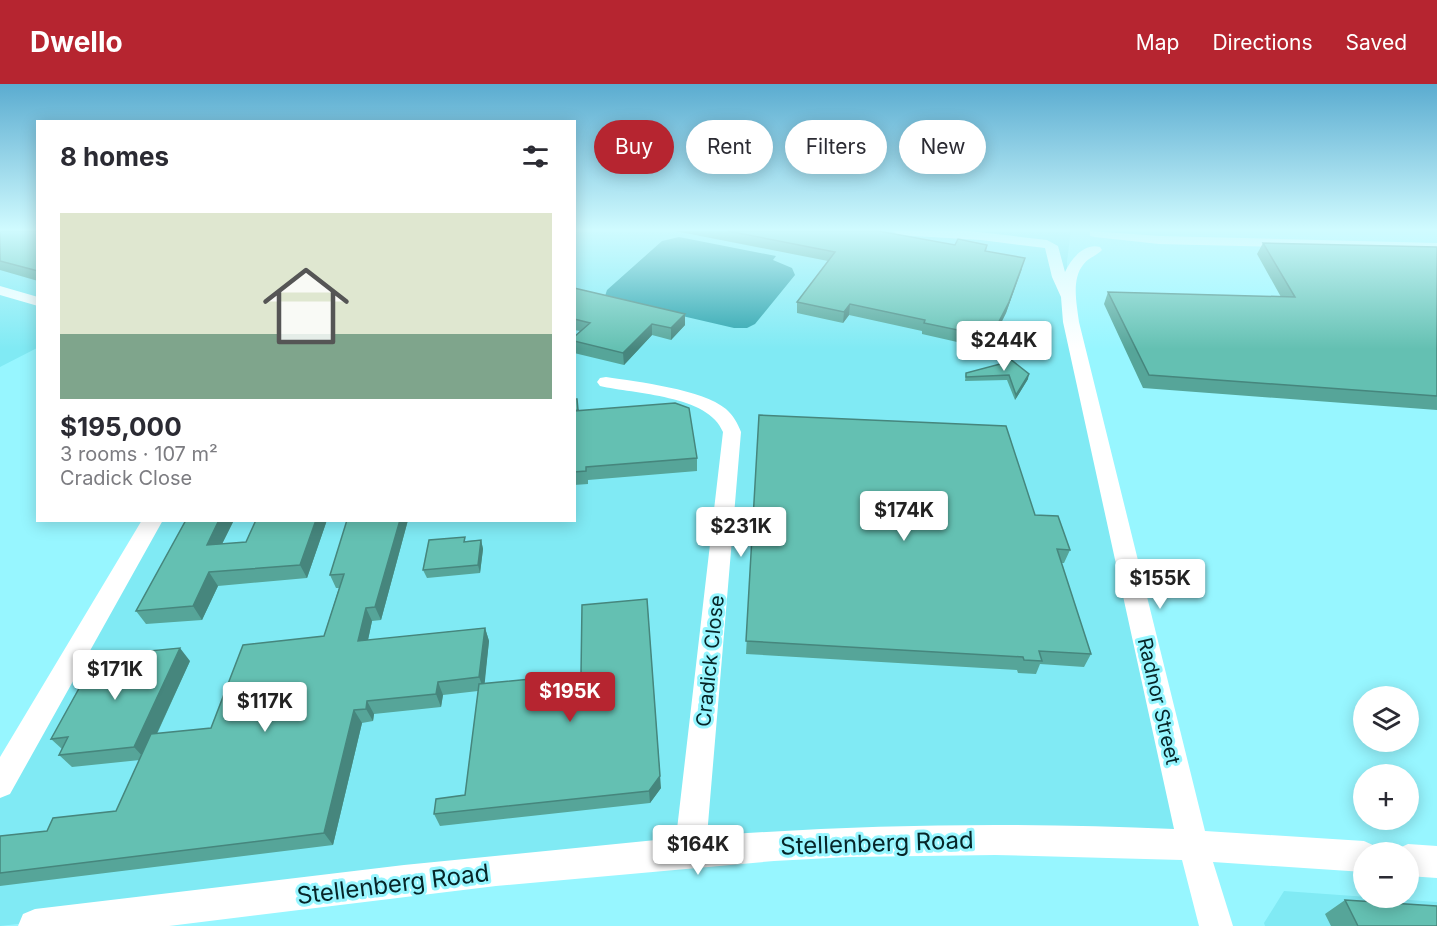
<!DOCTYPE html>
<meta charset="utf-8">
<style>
body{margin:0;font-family:Inter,sans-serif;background:#f2f2f3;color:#2b2b33;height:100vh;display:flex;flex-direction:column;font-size:22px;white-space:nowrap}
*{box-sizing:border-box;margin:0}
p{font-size:20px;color:#7c7c81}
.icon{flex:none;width:33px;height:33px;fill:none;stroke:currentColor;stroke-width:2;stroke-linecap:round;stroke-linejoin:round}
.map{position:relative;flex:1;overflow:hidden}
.drawer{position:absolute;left:36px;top:36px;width:540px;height:402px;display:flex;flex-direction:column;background:#fff;border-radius:0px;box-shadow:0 3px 15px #0003}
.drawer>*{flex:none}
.top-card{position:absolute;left:594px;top:36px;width:570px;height:54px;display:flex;gap:12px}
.tools{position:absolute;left:1353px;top:602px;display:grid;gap:12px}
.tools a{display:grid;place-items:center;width:66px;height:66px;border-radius:50%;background:#fff;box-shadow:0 3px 15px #0003;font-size:30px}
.price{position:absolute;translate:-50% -51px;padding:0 14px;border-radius:6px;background:#fff;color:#222;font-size:20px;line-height:39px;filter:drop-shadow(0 2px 3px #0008)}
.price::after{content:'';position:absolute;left:50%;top:36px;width:18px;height:14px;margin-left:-9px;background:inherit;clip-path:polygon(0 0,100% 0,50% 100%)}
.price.current{background:#b62530;color:#fff}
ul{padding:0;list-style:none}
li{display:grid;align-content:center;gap:12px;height:318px;padding:0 24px}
li span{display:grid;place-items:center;height:186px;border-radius:0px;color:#555}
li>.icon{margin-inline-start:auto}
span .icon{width:108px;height:108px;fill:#fffc;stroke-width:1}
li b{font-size:26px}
h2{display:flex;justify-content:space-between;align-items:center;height:72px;padding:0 24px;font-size:26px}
.tag{padding:0 21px;border-radius:27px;background:#fff;box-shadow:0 3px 15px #0003;font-size:21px;line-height:54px}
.tag.current{background:#b62530;color:#fff}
header{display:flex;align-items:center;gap:36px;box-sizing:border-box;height:84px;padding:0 30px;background:#b62530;color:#fff}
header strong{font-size:28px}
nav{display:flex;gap:33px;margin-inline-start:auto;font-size:21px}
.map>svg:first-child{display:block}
</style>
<header>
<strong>Dwello</strong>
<nav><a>Map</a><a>Directions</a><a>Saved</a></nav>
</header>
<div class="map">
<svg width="1437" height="842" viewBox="0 0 1437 842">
<rect width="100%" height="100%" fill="#97f6ff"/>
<path fill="#80eaf4" d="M0,147H37V264L0,283Z
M575,147H1071L1067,177L1068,216L1196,759L561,777L0,842V705L155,437L574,436Z
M1284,807L1437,818V842H1265L1264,839Z"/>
<path fill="#28a1ab" d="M679,153L776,172L773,176L792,184L795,191L755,240L747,244H734L609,215L605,212L607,206L662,157Z"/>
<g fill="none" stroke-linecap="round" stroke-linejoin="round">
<path fill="#fff" fill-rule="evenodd" d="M892,147H970L1047,156L1058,162L1065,188C1071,175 1084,159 1100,163L1102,166C1096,172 1088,174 1083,181C1071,196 1077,221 1079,238L1205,747L1364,757L1375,762L1377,768H1364V788L1213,778L1233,842H1199L1182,776L995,771L848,773L774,777L496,802L169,842H18L23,830L35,825L404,781L676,754L723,348C709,311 634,310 600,302L597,298L600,294L606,293C638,298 702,305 726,325C733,331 738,340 741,348L707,752C863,740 1018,738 1174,745L1063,238L1061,213L1052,193L1045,164L981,156L898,151Z
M1090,147L1159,152L1437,159V167L1159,160L1095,153L1090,152Z
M0,202L38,213V222L0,211Z
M142,436H163L10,710L0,714V673Z
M1408,760L1437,762V794L1408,792V768H1396L1397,765Z"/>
</g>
<path fill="#56a599" d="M0,147H38V197L0,186Z
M675,147H878L955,161H987L986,167L1022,185L1006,229L988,265L922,250V247L849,231L843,239L797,229V218L828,177Z
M1263,159L1437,163V326L1143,304L1104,220L1108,208L1281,213L1257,170Z
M574,204L685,230V241L671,256L652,251L624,281L574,269V253L580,247L574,246Z
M999,266L1028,295L1015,316L1007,296L965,297L966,289L1001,280L998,271Z
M574,315L578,326L697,374V387L588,396V400L574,401Z
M759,331L1035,431L1070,466L1064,479H1061L1091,570L1084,583L1040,580L1036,590L1018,589L1017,586L746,570Z
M186,436H234L222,460L246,458L327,436L307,494L218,502L202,536L146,540L136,527Z
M347,436H408L381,536L372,537L368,556L485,544L489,557L484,600L661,704L650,719L440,742L434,730L465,711L478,607L443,611L441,623L374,630L373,637L362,639L333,761L0,802V752L47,747L116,727L140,676L72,683L59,671L62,665L51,655L190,577L157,650L211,644L324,552L339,504H336L330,491Z
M481,456L483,465L480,489L427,494L423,486L466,457Z
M1345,816L1437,842H1331L1325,830Z"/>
<path fill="#46867d" d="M1025,174L1006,229L988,265L991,253Z
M850,220L849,231L843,239L844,228Z
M685,230V241L671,256V244Z
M652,240V251L624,281L623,269Z
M1029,290L1028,295L1015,316L1016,311Z
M219,436H234L215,474L207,461Z
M316,436H327L307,494L300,481Z
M400,436H408L381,536L375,523Z
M481,456L483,465L480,489L478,481Z
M209,488L218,502L202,536L193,522Z
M647,515L661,704L650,719L649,707Z
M366,524L372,537L365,570L358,557Z
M485,544L489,557L484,606L479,593Z
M180,564L190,577L145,675L134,663Z
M438,598L443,611L441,623L436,610Z
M367,617L374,630L373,637L366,625Z
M354,626L362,639L333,761L324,749Z"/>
<path fill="#64c0b2" stroke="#46867d" stroke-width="1.5" d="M0,147H38V187L0,177Z
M728,147H878L955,161L958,155L987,161L985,167L1025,174L1009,218L991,253L924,239L925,236L850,220L844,228L797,218L835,168Z
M1263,159L1437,163V312L1149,291L1108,208L1295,213Z
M574,204L685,230L671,244L652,240L623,269L574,257V253L590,239L574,235Z
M999,266L1029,290L1016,311L1009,291L966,293V289L1004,279Z
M574,315H577L578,326L574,327Z
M675,319L689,324L697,374L586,383V387L574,388V327Z
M759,331L1006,342L1035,431L1058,432L1070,466L1057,465L1091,570L1039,567L1042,577L1024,576L1023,573L746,557Z
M186,436H219L207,461L246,458L256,436H316L300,481L209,488L193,522L136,527Z
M347,436H400L375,523L366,524L358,557L485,544L479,593L438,598L436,610L367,617L366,625L354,626L324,749L0,789V752L47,747L53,734L116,727L151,650L211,644L243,561L324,552L344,490L330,491Z
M465,453L464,458L481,456L478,481L423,486L429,456Z
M647,515L660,692L649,707L434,730L436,715L465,711L479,600L581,590L582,521Z
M180,564L134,663L59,671L68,653L51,655L97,572Z
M1345,816L1437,822V842H1358Z"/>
<linearGradient id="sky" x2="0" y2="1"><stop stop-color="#5bacd0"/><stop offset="0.55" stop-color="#d0fbff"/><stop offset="1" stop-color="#d0fbff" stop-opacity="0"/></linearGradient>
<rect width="1437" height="265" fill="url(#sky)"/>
<g text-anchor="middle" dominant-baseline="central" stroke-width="6" stroke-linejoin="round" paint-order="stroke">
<g font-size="20" fill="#062528" stroke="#97f6ff">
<text transform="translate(710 577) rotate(-84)">Cradick Close</text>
<text transform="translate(1159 617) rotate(77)">Radnor Street</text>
</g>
<g font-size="24" fill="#062528" stroke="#97f6ff">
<text transform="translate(877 759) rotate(-2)">Stellenberg Road</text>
<text transform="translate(393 800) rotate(-7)">Stellenberg Road</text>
</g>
</g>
</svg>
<div class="tools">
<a><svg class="icon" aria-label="layers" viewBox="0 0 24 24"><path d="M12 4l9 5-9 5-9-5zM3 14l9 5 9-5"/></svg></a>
<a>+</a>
<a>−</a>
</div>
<b class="price" style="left:1004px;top:288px">$244K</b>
<b class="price" style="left:904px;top:458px">$174K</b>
<b class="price" style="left:741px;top:474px">$231K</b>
<b class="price" style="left:1160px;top:526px">$155K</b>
<b class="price" style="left:115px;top:617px">$171K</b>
<b class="price current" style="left:570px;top:639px">$195K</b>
<b class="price" style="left:265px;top:649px">$117K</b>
<b class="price" style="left:698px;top:792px">$164K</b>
<div class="top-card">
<a class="tag current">Buy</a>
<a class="tag">Rent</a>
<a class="tag">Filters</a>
<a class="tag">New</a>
</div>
<section class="drawer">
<h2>8 homes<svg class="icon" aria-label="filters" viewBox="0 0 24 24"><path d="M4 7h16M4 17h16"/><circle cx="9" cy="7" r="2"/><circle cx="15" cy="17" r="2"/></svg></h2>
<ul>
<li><span style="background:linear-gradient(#dfe7d0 65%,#7fa58c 0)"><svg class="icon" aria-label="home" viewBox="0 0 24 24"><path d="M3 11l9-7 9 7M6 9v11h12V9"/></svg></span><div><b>$195,000</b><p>3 rooms · 107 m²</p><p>Cradick Close</p></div></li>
</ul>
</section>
</div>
